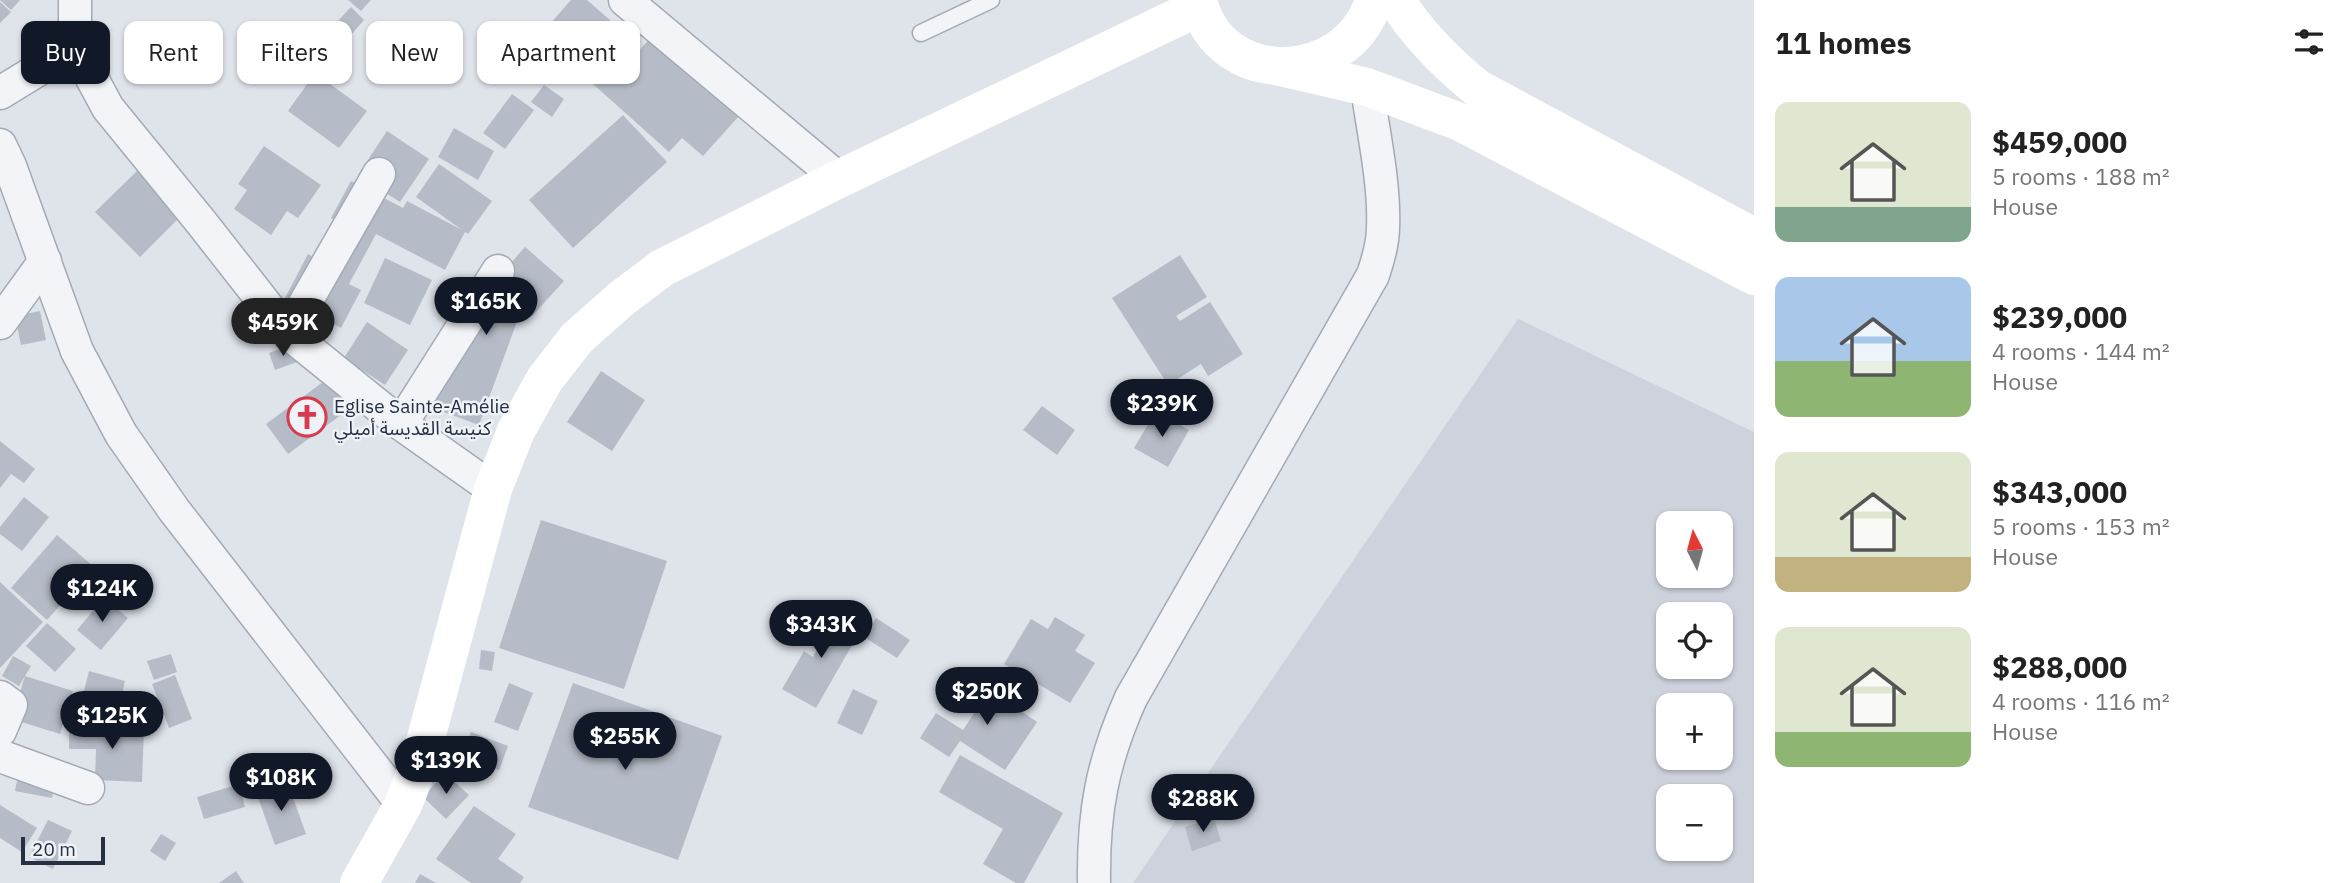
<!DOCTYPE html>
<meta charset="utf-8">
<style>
body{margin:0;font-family:"IBM Plex Sans","Noto Sans Arabic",sans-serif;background:#f6f6f6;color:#222;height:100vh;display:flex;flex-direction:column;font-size:26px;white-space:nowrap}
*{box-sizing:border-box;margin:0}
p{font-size:23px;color:#767676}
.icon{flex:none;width:38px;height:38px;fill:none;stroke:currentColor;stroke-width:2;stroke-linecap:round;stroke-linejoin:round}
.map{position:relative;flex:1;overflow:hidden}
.panel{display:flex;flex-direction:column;background:#fff;width:595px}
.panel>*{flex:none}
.hud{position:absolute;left:21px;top:21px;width:665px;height:63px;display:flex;gap:14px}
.needle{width:46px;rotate:354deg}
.tools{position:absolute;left:1656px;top:511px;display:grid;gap:14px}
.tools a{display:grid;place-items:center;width:77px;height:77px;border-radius:14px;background:#fff;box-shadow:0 2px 5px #0004;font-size:35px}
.scale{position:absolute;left:21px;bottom:18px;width:84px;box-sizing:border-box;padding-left:7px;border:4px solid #273042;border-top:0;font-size:19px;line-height:24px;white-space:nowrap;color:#273042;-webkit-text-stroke:5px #eff2f7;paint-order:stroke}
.price{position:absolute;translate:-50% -60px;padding:0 16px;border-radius:24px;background:#111827;color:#fff;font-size:23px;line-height:46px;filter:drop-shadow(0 2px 4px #0008)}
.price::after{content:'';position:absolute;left:50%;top:42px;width:21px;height:16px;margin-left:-10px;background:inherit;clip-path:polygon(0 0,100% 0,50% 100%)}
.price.on{background:#222;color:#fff}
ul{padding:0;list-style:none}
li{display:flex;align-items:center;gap:21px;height:175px;padding:0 21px}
li span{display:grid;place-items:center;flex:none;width:196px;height:140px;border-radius:14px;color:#555}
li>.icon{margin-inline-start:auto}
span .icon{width:84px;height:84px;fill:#fffc;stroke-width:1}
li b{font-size:30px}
h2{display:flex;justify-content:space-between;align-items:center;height:84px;padding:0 21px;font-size:30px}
.chip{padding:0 24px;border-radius:14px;background:#fff;box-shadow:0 2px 5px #0004;font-size:24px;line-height:63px}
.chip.on{background:#111827;color:#fff}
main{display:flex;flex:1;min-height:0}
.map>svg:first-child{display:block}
</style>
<main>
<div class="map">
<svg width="1754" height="883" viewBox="0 0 1754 883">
<rect width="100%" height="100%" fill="#dfe3ea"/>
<path fill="#cdd2dc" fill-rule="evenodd" d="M1518,319L1754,432V883H1133ZM1668,523H1720V576H1668ZM1668,614H1720V667H1668ZM1668,705H1720V758H1668ZM1668,796H1720V849H1668Z"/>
<path fill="#b6bcc7" d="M0,0H20L11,10Z
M348,0H371L361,11Z
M571,0H587L611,21L575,62L542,33Z
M0,2L11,12L0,23Z
M351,7L364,20L350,36L336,23Z
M664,23L739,116L703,156L682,138L669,152L584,76L605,52L623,68Z
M315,73L367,111L339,148L288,111Z
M544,85L564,99L552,117L531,102Z
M512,94L534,110L505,149L483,133Z
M623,115L667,162L573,248L529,200Z
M454,128L494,151L478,180L438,157Z
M387,131L429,159L400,202L358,175Z
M264,146L321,185L298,218L287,211L271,235L234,209L247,190L238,184Z
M439,164L492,201L468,234L465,232L445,270L376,234L349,284L361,290L341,328L285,298L308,254L319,260L339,222L331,218L351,181L403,208L407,201L462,230L416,197Z
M138,170L182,215L140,257L95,212Z
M525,247L564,281L532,316L522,308L479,425L422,404L465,286L519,305L493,283Z
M1180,255L1207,297L1176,316L1180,321L1210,302L1243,354L1208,376L1201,364L1168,385L1112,298Z
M385,258L432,280L410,325L364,303Z
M40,311L46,340L21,345L15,316Z
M367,322L408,350L385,385L344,358Z
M291,345L297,362L275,370L269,353Z
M601,371L645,400L612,451L567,422Z
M327,379L349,409L288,454L266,424Z
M1042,406L1075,430L1057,455L1023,430Z
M1156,411L1189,430L1168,467L1134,448Z
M0,441L35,469L24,483L11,474L0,488Z
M24,497L49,517L22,551L0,534V527Z
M541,520L667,561L624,689L499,648Z
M57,535L94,567L47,620L11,588Z
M0,582L43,622L0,668Z
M104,598L128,618L101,650L77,630Z
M820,611L859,633L816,708L782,689L804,651L813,657L821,642L807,634Z
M1055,617L1085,635L1075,651L1095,663L1070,703L1004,664L1031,619L1048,629Z
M876,618L910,640L897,658L864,637Z
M47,623L76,649L55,672L26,646Z
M481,650L495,652L492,671L479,669Z
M171,654L177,672L154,680L147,661Z
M13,656L31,666L19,686L2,676Z
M89,671L125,681L114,725L78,715Z
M175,675L192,719L169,728L152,684Z
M25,676L73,691L60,734L12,719Z
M998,677L1030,698L1021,711L1037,722L1005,770L960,741L949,757L920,738L936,713L963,730Z
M509,683L533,693L518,731L494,722Z
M573,683L722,736L678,860L528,807Z
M853,689L878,701L862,735L837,723Z
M69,726L144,729L142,782L95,780L96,749H69Z
M471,732L508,746L499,770L462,756Z
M22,754L59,762L52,798L15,791Z
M960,755L1063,813L1024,883H1016L983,864L1003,829L939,792Z
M445,773L469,795L446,819L423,797Z
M287,781L306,834L275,845L256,792Z
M239,784L245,807L204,819L197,797Z
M0,805L37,828L22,852L0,838Z
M474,806L516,834L498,859L524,877L520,883H471L436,859Z
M1214,818L1221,841L1192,851L1185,827Z
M48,820L72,831L53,869L29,857Z
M161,834L176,843L165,861L150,851Z
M236,871L244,883H219Z
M420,874L436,883H415Z"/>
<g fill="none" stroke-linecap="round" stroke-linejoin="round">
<g stroke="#a4aab4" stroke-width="19">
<path id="service" d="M921,33L991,0"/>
</g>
<g stroke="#a4aab4" stroke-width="35">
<path id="minor" d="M75,0V47L108,108L201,222L288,333L401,424L493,489
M625,0L839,179
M0,93L75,47
M0,145L10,166L77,351L121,434L174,510L403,805
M0,323L45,261
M288,333L379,174
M401,424L498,271
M0,697L11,705L0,731
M0,756L88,788
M1094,883C1093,812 1102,763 1131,698L1373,275C1378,260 1383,244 1383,228C1385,183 1373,132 1367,87"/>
</g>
<use href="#service" stroke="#f2f4f7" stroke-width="16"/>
<use href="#minor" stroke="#f2f4f7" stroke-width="32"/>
<path stroke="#fff" stroke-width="38" d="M1198,0C1219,90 1348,86 1374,0
M1396,0C1418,35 1445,62 1477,88L1754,237
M1276,66L1367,87L1460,122L1754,276
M359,883L403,805L419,764L493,489L516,431L545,379L577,338L621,299L662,268L839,179L1199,7"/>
</g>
<defs>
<g id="church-ring" transform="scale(2.0125)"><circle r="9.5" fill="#eff2f7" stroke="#d83a4e" stroke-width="1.5"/><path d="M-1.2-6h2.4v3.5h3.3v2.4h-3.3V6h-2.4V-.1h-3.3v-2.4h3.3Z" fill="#d83a4e"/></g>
</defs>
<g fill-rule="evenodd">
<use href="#church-ring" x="307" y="417"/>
</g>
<g text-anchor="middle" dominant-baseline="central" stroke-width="5" stroke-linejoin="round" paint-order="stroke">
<g font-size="19" fill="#273042" stroke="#eff2f7" text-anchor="start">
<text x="334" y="406">Eglise Sainte-Amélie<tspan x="334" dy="22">كنيسة القديسة أميلي</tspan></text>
</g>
</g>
</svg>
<div class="tools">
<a><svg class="needle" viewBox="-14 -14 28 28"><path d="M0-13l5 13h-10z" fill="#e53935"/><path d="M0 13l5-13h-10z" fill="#767676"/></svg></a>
<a><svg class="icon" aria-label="locate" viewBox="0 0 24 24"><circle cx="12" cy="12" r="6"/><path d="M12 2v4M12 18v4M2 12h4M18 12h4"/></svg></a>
<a>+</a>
<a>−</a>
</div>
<div class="scale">20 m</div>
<b class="price" style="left:486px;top:337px">$165K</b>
<b class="price on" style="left:283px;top:358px">$459K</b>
<b class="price" style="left:1162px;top:439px">$239K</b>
<b class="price" style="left:102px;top:624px">$124K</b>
<b class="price" style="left:821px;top:660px">$343K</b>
<b class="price" style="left:987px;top:727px">$250K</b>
<b class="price" style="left:112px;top:751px">$125K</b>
<b class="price" style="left:625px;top:772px">$255K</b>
<b class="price" style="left:446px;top:796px">$139K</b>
<b class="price" style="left:281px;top:813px">$108K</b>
<b class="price" style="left:1203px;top:834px">$288K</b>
<div class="hud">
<a class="chip on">Buy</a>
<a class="chip">Rent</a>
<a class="chip">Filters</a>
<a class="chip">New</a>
<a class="chip">Apartment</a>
</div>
</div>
<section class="panel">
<h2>11 homes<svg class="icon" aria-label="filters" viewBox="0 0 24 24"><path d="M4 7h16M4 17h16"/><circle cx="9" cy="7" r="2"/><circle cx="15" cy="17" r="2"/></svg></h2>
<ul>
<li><span style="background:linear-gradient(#dfe7d0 75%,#7fa58c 0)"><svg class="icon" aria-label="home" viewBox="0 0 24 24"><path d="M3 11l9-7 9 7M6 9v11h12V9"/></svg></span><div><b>$459,000</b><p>5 rooms · 188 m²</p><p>House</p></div></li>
<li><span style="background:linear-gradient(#a9c7e8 60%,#8fb573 0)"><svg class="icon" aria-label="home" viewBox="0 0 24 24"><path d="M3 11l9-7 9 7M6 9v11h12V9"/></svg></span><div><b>$239,000</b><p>4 rooms · 144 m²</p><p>House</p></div></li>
<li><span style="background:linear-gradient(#dfe7d0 75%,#c2b280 0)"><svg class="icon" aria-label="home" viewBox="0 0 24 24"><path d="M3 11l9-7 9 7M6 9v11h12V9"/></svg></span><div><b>$343,000</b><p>5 rooms · 153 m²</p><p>House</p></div></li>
<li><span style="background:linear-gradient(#dfe7d0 75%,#8fb573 0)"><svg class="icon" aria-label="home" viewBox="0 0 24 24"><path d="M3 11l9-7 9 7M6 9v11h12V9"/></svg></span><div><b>$288,000</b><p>4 rooms · 116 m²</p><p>House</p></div></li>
</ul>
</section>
</main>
